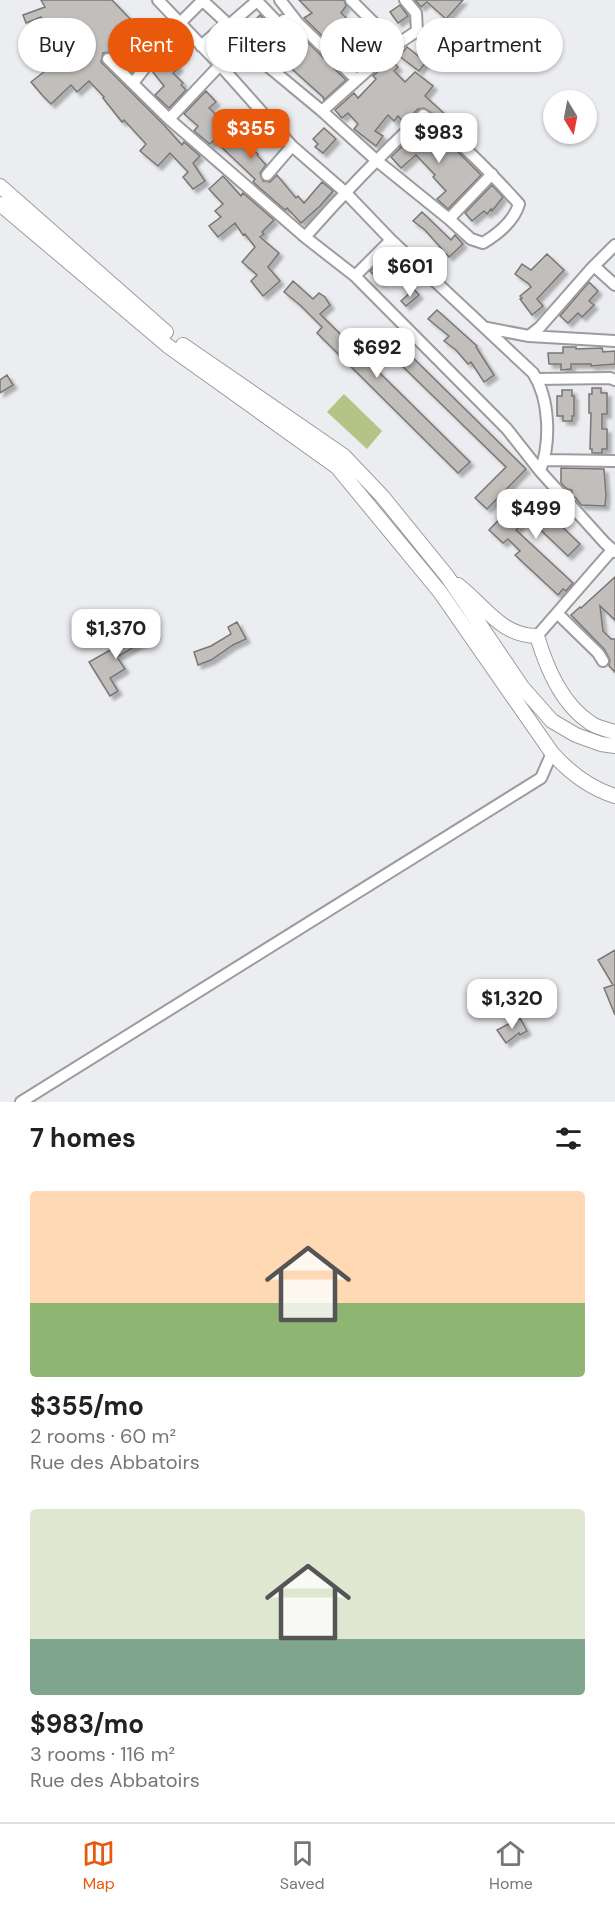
<!DOCTYPE html>
<meta charset="utf-8">
<style>
body{margin:0;font-family:"DM Sans",sans-serif;background:#f2f2f2;color:#222;height:100vh;display:flex;flex-direction:column;font-size:22px;white-space:nowrap}
*{box-sizing:border-box;margin:0}
p{font-size:20px;color:#767676}
.icon{flex:none;width:33px;height:33px;fill:none;stroke:currentColor;stroke-width:2;stroke-linecap:round;stroke-linejoin:round}
.map{position:relative;height:1102px;overflow:hidden}
.sheet{display:flex;flex-direction:column;background:#fff;flex:1}
.sheet>*{flex:none}
.guide{position:absolute;left:18px;top:18px;width:579px;height:54px;display:flex;gap:12px}
.needle{width:39px;rotate:170deg}
.tools{position:absolute;left:543px;top:90px;display:grid;gap:12px}
.tools a{display:grid;place-items:center;width:54px;height:54px;border-radius:50%;background:#fff;box-shadow:0 2px 4px #0004;font-size:30px}
.price{position:absolute;translate:-50% -51px;padding:0 14px;border-radius:12px;background:#fff;color:#222;font-size:20px;line-height:39px;filter:drop-shadow(0 2px 3px #0008)}
.price::after{content:'';position:absolute;left:50%;top:36px;width:18px;height:14px;margin-left:-9px;background:inherit;clip-path:polygon(0 0,100% 0,50% 100%)}
.price.current{background:#ea580c;color:#fff}
ul{padding:0;list-style:none}
li{display:grid;align-content:center;gap:12px;height:318px;padding:0 30px}
li span{display:grid;place-items:center;height:186px;border-radius:6px;color:#555}
li>.icon{margin-inline-start:auto}
span .icon{width:108px;height:108px;fill:#fffc;stroke-width:1}
li b{font-size:26px}
h2{display:flex;justify-content:space-between;align-items:center;height:72px;padding:0 30px;font-size:26px}
.chip{padding:0 21px;border-radius:27px;background:#fff;box-shadow:0 2px 4px #0004;font-size:21px;line-height:54px}
.chip.current{background:#ea580c;color:#fff}
.menu{display:flex;justify-content:space-around;align-items:center;height:84px;border-top:2px solid #e0e0e0;background:#fff;font-size:16px;color:#767676}
.menu a{display:grid;justify-items:center;gap:3px}
.menu .current{color:#ea580c}
.map>svg:first-child{display:block}
</style>
<div class="map">
<svg width="615" height="1102" viewBox="0 0 615 1102">
<defs>
<filter id="shadow"><feDropShadow dx="4" dy="4" stdDeviation="1.5" flood-color="#0004"/></filter>
</defs>
<rect width="100%" height="100%" fill="#ecedf0"/>
<path fill="#b4c386" d="M344,394L382,431L367,449L327,412Z"/>
<path fill="#c1bebb" stroke="#797774" stroke-width="1.5" filter="url(#shadow)" d="M41,0H112L135,24L138,22L142,27L146,23L159,38L132,72L110,52L103,53L101,62L164,125L182,145L184,142L200,156L193,163L205,181L193,189L183,177L188,172L170,153L158,166L140,151L146,144L124,120L122,122L103,98L104,97L89,81L77,92L71,85L51,104L43,96L31,82L45,71L42,68L51,60L44,48L48,45L42,34L50,30L41,17L26,23L23,15L45,7Z
M299,0H344L346,6L341,13L359,30L352,39L355,37L364,46L348,61L304,18L312,13Z
M415,0H463L446,19L427,2L421,7Z
M400,5L408,16L398,23L390,12Z
M260,15L269,24L252,40L240,26L245,30Z
M292,27L346,80L324,100L323,97L273,52L291,32L289,29Z
M230,37L242,51L240,54L242,56L232,66L219,53L229,43L226,41Z
M407,47L426,62L419,71L399,56Z
M166,53L179,68L173,73L183,83L181,85L186,90L169,108L155,95L164,86L152,71Z
M391,60L398,67L394,71L405,82L415,72L433,86L425,96L448,117L444,121L424,108L418,109L404,123L398,116L394,121L388,115L375,131L383,136L376,146L354,129L358,124L348,113L342,118L335,110L354,93L358,98L376,79L373,76Z
M206,91L216,102L209,108L242,138L241,139L258,154L257,155L266,165L260,173L263,181L270,182L277,175L296,198L298,196L304,203L322,182L333,191L320,206L301,223L287,208L285,210L253,182L255,179L214,140L210,144L194,131L198,126L184,114Z
M424,125L457,151L481,175L448,209L437,199L446,191L433,177L435,175L416,155L401,168L391,157Z
M324,128L336,139L323,153L315,147L318,144L313,139Z
M223,176L241,196L243,193L274,220L262,232L264,234L260,237L279,253L268,267L280,281L263,296L251,281L257,275L242,262L255,247L245,234L243,235L235,223L218,237L209,226L221,217L215,211L223,204L209,189Z
M492,185L503,197L492,211L491,209L487,214L484,211L472,221L465,213Z
M422,212L451,240L455,235L463,244L449,257L425,230L413,221Z
M547,254L564,270L537,299L543,306L532,315L520,299L522,298L520,296L531,287L529,284L515,274L522,264L531,270Z
M381,261L391,272L380,282L370,271Z
M293,281L313,299L319,293L325,297L330,305L320,314L470,462L458,473L317,333L322,327L300,305L284,292Z
M589,282L598,291L589,301L594,305L582,317L578,313L568,323L560,316Z
M414,289L419,295L406,306L401,301Z
M437,310L477,346L476,347L494,375L484,382L471,362L468,364L456,350L444,341L449,336L428,319Z
M563,347H576V349L602,348L603,352L615,351V364L591,366V364H571V369L561,370V364H549L548,353H563Z
M403,348L526,469L487,509L475,498L506,467L394,358Z
M7,375L13,385L0,393V380Z
M592,388H601V393H607V414H602V429H607V449H602V453H592V449H590L591,413H589V394H592Z
M562,390H572V396H574V416H572V421H563V416H557V396H562Z
M561,468L604,469L606,495L605,506L581,505L576,498L572,496V490L567,489L561,483Z
M526,492L580,544L568,556L528,518L516,530L573,583L566,591L563,589L558,595L515,555L520,551L508,539L503,543L489,530Z
M615,577V620L600,606L603,631L611,639H615V672L609,666L610,660L604,649L571,615L580,607L581,608Z
M237,622L246,639L233,645L211,660L198,665L194,652L211,646L231,634L228,627Z
M151,627L156,634L117,657L125,669L110,678L118,691L110,696L89,662Z
M615,950V1015L604,988L613,985L598,960Z
M520,1018L527,1031L520,1035L519,1033L506,1043L497,1030Z"/>
<g fill="none" stroke-linecap="round" stroke-linejoin="round">
<g stroke="#9c9ca0" stroke-width="14">
<path id="minor" d="M158,0L220,65L292,146L345,192L391,240L533,373C550,399 551,443 540,471
M202,0L229,25L258,58
M280,0L298,23L356,79
M351,0L396,45L417,31L443,55
M405,0L416,13L417,31
M257,1L279,24L284,20
M279,24L280,32L258,58L322,111L376,160L449,219L471,239L483,243C498,234 514,221 519,204C490,172 459,139 423,115C382,154 343,194 305,237
M229,25L258,0
M201,46L227,23
M108,59L169,119L305,237L355,276L507,429L540,471L605,543L615,552
M133,83L180,23L203,0
M322,111L396,45
M169,119L220,65
M267,175L292,146
M449,219L492,174
M594,266L615,285
M355,276L391,240
M487,328L529,336L615,341
M529,336L540,327L591,269L615,245
M537,379L610,378L615,380
M544,460L615,461
M558,614L598,653L603,661
M537,636L612,550
M21,1102L541,778L552,753"/>
</g>
<g stroke="#9c9ca0" stroke-width="16">
<path id="tertiary" d="M0,186L166,332
M0,204L168,346L337,467L440,592L552,753C570,773 589,788 615,796
M183,345L344,456L382,496L447,576L522,687L552,721L576,735L601,744L615,746
M458,585C485,606 501,636 537,636C547,669 562,705 592,724C599,728 608,730 615,732"/>
</g>
<use href="#minor" stroke="#fff" stroke-width="10"/>
<use href="#tertiary" stroke="#fff" stroke-width="14"/>
</g>
</svg>
<div class="tools">
<a><svg class="needle" viewBox="-14 -14 28 28"><path d="M0-13l5 13h-10z" fill="#e53935"/><path d="M0 13l5-13h-10z" fill="#767676"/></svg></a>
</div>
<b class="price current" style="left:251px;top:160px">$355</b>
<b class="price" style="left:439px;top:164px">$983</b>
<b class="price" style="left:410px;top:298px">$601</b>
<b class="price" style="left:377px;top:379px">$692</b>
<b class="price" style="left:536px;top:540px">$499</b>
<b class="price" style="left:116px;top:660px">$1,370</b>
<b class="price" style="left:512px;top:1030px">$1,320</b>
<div class="guide">
<a class="chip">Buy</a>
<a class="chip current">Rent</a>
<a class="chip">Filters</a>
<a class="chip">New</a>
<a class="chip">Apartment</a>
</div>
</div>
<section class="sheet">
<h2>7 homes<svg class="icon" aria-label="filters" viewBox="0 0 24 24"><path d="M4 7h16M4 17h16"/><circle cx="9" cy="7" r="2"/><circle cx="15" cy="17" r="2"/></svg></h2>
<ul>
<li><span style="background:linear-gradient(#ffd9b3 60%,#8fb573 0)"><svg class="icon" aria-label="home" viewBox="0 0 24 24"><path d="M3 11l9-7 9 7M6 9v11h12V9"/></svg></span><div><b>$355/mo</b><p>2 rooms · 60 m²</p><p>Rue des Abbatoirs</p></div></li>
<li><span style="background:linear-gradient(#dfe7d0 70%,#7fa58c 0)"><svg class="icon" aria-label="home" viewBox="0 0 24 24"><path d="M3 11l9-7 9 7M6 9v11h12V9"/></svg></span><div><b>$983/mo</b><p>3 rooms · 116 m²</p><p>Rue des Abbatoirs</p></div></li>
</ul>
</section>
<nav class="menu">
<a class="current"><svg class="icon" aria-label="map" viewBox="0 0 24 24"><path d="M3 6l6-2 6 2 6-2v14l-6 2-6-2-6 2zM9 4v14M15 6v14"/></svg>Map</a>
<a><svg class="icon" aria-label="saved" viewBox="0 0 24 24"><path d="M7 4h10v16l-5-4-5 4z"/></svg>Saved</a>
<a><svg class="icon" aria-label="home" viewBox="0 0 24 24"><path d="M3 11l9-7 9 7M6 9v11h12V9"/></svg>Home</a>
</nav>
